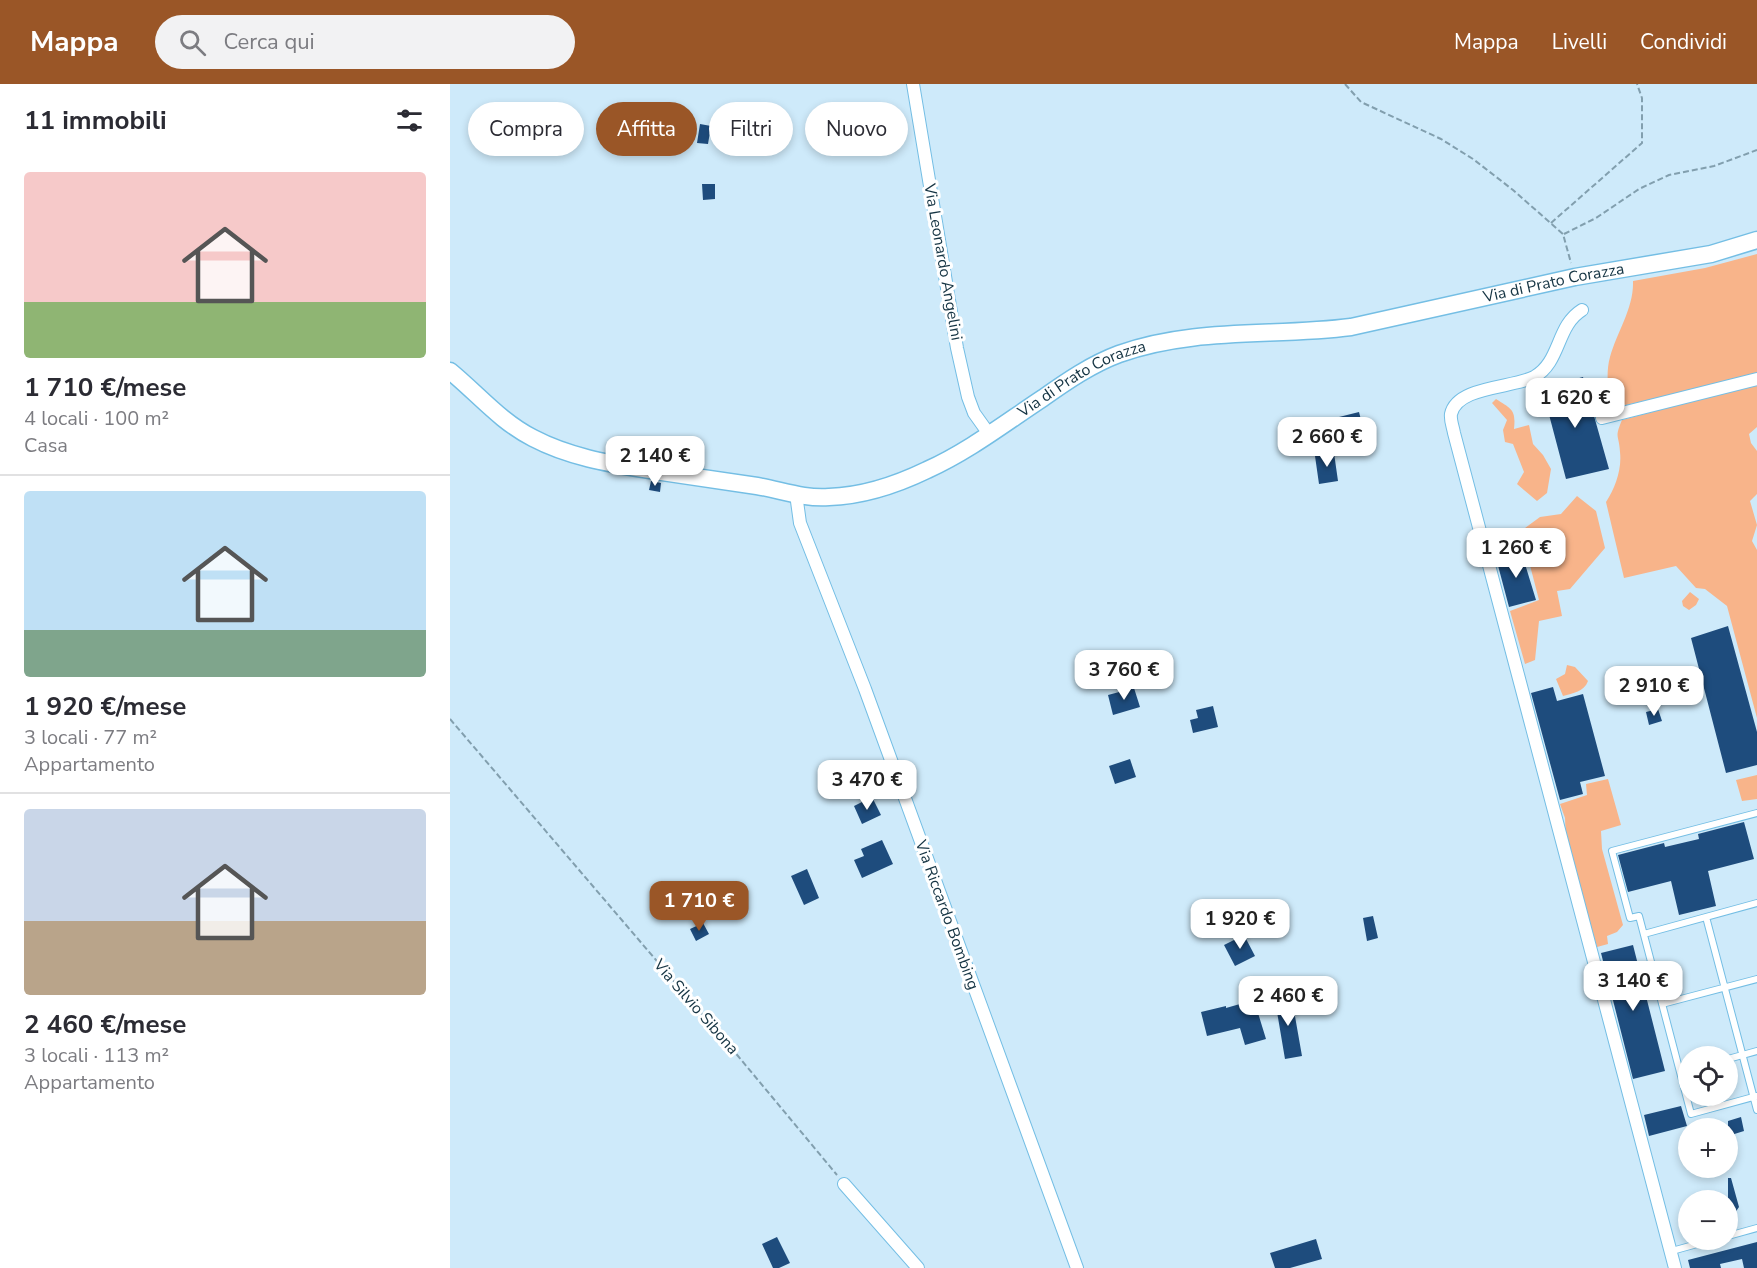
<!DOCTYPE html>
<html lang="it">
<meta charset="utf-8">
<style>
body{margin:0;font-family:"Nunito Sans",sans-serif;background:#f2f2f3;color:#2b2b33;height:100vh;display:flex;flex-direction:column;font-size:22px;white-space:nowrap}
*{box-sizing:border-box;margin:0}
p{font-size:20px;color:#7c7c81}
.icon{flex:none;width:33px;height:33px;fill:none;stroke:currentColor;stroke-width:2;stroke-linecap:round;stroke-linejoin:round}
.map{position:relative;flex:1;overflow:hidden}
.sheet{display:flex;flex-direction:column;background:#fff;width:450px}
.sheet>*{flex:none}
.top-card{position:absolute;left:18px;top:18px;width:570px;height:54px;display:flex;gap:12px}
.buttons{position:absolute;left:1228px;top:962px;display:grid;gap:12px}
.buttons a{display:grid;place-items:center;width:60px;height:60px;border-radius:50%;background:#fff;box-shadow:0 3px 9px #0003;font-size:30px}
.price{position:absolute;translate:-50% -51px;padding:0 14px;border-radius:12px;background:#fff;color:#222;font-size:20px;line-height:39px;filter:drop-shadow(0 2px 3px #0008)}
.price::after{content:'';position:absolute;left:50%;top:36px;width:18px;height:14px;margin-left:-9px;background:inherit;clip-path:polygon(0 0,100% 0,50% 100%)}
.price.current{background:#9a5627;color:#fff}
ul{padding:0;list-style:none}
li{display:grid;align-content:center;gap:12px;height:318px;padding:0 24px}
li+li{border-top:2px solid #e1e1e2}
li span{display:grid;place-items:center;height:186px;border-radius:6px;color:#555}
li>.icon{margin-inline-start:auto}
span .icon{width:108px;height:108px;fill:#fffc;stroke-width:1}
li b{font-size:26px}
h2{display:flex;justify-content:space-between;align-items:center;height:72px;padding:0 24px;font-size:26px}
.pill{padding:0 21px;border-radius:27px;background:#fff;box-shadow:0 3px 9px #0003;font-size:21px;line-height:54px}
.pill.current{background:#9a5627;color:#fff}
header{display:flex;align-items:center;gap:36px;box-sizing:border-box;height:84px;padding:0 30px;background:#9a5627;color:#fff}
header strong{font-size:28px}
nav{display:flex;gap:33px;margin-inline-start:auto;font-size:21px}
.search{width:420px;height:54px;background:#f2f2f3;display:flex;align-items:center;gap:15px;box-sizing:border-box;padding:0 21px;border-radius:33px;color:#7c7c81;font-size:22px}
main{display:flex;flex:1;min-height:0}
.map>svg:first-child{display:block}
</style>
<header>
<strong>Mappa</strong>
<div class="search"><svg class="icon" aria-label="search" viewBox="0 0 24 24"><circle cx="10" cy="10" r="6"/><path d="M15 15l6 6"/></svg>Cerca qui</div>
<nav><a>Mappa</a><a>Livelli</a><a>Condividi</a></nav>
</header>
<main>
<section class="sheet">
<h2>11 immobili<svg class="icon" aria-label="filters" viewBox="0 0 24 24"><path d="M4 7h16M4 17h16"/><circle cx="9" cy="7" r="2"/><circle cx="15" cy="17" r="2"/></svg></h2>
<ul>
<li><span style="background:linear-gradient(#f6c9c9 70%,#8fb573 0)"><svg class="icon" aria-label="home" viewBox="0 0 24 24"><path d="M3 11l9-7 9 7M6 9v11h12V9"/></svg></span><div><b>1 710 €/mese</b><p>4 locali · 100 m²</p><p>Casa</p></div></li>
<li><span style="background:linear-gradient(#bfe0f5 75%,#7fa58c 0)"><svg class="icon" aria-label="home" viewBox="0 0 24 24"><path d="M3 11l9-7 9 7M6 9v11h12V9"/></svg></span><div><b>1 920 €/mese</b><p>3 locali · 77 m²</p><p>Appartamento</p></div></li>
<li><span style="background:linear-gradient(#c9d6e8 60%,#b9a48a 0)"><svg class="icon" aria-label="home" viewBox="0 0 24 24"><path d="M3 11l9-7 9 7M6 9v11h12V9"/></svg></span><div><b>2 460 €/mese</b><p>3 locali · 113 m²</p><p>Appartamento</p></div></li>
</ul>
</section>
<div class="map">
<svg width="1307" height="1184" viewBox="0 0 1307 1184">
<rect width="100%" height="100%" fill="#ceeafa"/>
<path fill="#f8b48a" d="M1307,170V289L1289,295L1176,321L1159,316C1158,302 1156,287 1160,273C1167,248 1184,224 1183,197L1255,184Z
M1307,300V343L1299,350L1301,359L1307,367V410L1300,417L1307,441L1302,457L1307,466V634L1277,522L1255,505L1246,504L1226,482L1174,494L1156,418C1165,404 1172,386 1170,368C1169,350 1164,355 1172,336Z
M1046,315C1062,325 1066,326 1064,345L1079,341L1083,360L1093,371L1101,385L1097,409L1087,417L1067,400L1074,388L1063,360L1055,358L1053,346L1057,336L1042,319Z
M1127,412L1146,427L1155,464L1120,505L1107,507L1112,532L1089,537L1085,576L1075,580L1060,527L1089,516L1076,466L1075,444L1090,433L1111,430Z
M1240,508L1249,515L1246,521L1239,526L1233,522L1232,517Z
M1117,581L1125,583L1138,597C1134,608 1123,609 1113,612L1106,595L1115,590Z
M1307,691V715L1292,717L1286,696Z
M1158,695L1171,741L1151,747L1152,765L1173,841L1167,848L1157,852L1158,860L1147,863L1116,756L1115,734L1110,720L1137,711L1136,700Z"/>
<path fill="#1e4c7d" d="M250,40L261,42L258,60L247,59Z
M252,100H265V115L253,116Z
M1133,293L1159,385L1116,395L1092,304Z
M909,328L917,359L893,366L885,334Z
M884,369L888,397L869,400L865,372Z
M201,397L211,399L210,408L199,406Z
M1071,467L1086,516L1059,523L1046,474Z
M1278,542L1307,648V681L1276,689L1241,554Z
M1103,603L1107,617L1133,610L1155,692L1130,698L1133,710L1110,716L1081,609Z
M684,604L690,623L663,631L658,611Z
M763,622L768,643L743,649L740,636L748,634L746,626Z
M1208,625L1212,637L1199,641L1196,628Z
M680,675L686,693L665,700L659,682Z
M422,713L431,731L412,740L404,722Z
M1294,738L1304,775L1258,787L1266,822L1229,831L1221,797L1178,808L1168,771L1214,759L1215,763L1249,755L1248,750Z
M432,756L443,780L412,794L404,776L414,772L411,765Z
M357,785L369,814L354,821L341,792Z
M923,832L928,854L917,857L913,834Z
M253,839L259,850L246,857L240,845Z
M794,851L805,872L785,882L774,861Z
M1183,861L1215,987L1183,995L1151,869Z
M835,908L838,922L843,921L852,972L835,975L824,910Z
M804,916L816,955L795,961L790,944L757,952L751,928L776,922V924Z
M1231,1022L1237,1042L1199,1052L1194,1031Z
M1291,1033L1294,1047L1278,1052V1037Z
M1278,1094H1281L1289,1123L1278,1139Z
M327,1153L340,1179L329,1184H323L312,1160Z
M866,1155L872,1175L840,1184H825L820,1169Z
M1307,1158V1184H1294L1292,1175L1270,1180L1271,1184H1240L1238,1176Z"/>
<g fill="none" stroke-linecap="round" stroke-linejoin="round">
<g stroke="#74bee4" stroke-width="8">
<path id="lane" d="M1307,729L1162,767L1180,834L1189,832L1241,1030L1307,1012
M1256,833L1307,1026
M1194,850L1307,819
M1212,920L1307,895
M1278,975L1307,967
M1230,988L1239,986
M1278,1152L1307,1144
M1222,1167L1265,1155"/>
</g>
<g stroke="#74bee4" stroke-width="14">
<path id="street" d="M463,0L507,264L518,313L524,329L539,350
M1132,226C1106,242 1111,278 1084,293C1063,304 1007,302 1001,330C1000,336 1003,343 1004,349L1225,1184
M1152,334L1307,295
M346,410L350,439L415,605L627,1184
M394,1100L468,1184"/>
</g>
<g stroke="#74bee4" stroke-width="19">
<g id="secondary">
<path id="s1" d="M0,287C28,310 51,338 83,354C121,374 163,380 205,387C239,392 273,397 307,402C331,406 354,415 379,413C412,412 448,400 477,386C519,367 555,339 593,314C617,297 642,280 669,270C744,243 824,253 901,243L1125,193L1261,170L1307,156"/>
</g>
</g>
<path stroke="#829fae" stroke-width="2" stroke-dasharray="6 3" stroke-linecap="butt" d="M895,0L911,18L991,55L1023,75L1063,106L1113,150L1121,179
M1101,139L1192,59V14L1187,0
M1114,150L1146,134L1189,105L1219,91L1264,82L1307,66
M0,635L288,972L387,1091"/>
<use href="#lane" stroke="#fff" stroke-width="6"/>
<use href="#street" stroke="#fff" stroke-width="12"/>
<use href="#secondary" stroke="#fff" stroke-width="16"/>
</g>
<g text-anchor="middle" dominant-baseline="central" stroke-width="6" stroke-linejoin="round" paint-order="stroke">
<g font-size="16" fill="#153443" stroke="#fff">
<text transform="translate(493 178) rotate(80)">Via Leonardo Angelini</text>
<text stroke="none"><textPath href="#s1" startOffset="1179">Via di Prato Corazza</textPath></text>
<text stroke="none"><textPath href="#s1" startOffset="693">Via di Prato Corazza</textPath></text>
<text transform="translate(497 831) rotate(70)">Via Riccardo Bombing</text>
<text transform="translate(246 923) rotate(49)">Via Silvio Sibona</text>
</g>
</g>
</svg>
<div class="buttons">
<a><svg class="icon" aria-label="locate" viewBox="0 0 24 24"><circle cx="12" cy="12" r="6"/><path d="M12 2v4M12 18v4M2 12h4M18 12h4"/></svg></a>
<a>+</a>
<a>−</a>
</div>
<b class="price" style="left:1125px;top:345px">1 620 €</b>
<b class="price" style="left:877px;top:384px">2 660 €</b>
<b class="price" style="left:205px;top:403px">2 140 €</b>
<b class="price" style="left:1066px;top:495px">1 260 €</b>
<b class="price" style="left:674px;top:617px">3 760 €</b>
<b class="price" style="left:1204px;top:633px">2 910 €</b>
<b class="price" style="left:417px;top:727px">3 470 €</b>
<b class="price current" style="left:249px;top:848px">1 710 €</b>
<b class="price" style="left:790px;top:866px">1 920 €</b>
<b class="price" style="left:1183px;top:928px">3 140 €</b>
<b class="price" style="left:838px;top:943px">2 460 €</b>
<div class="top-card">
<a class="pill">Compra</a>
<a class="pill current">Affitta</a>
<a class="pill">Filtri</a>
<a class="pill">Nuovo</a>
</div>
</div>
</main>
